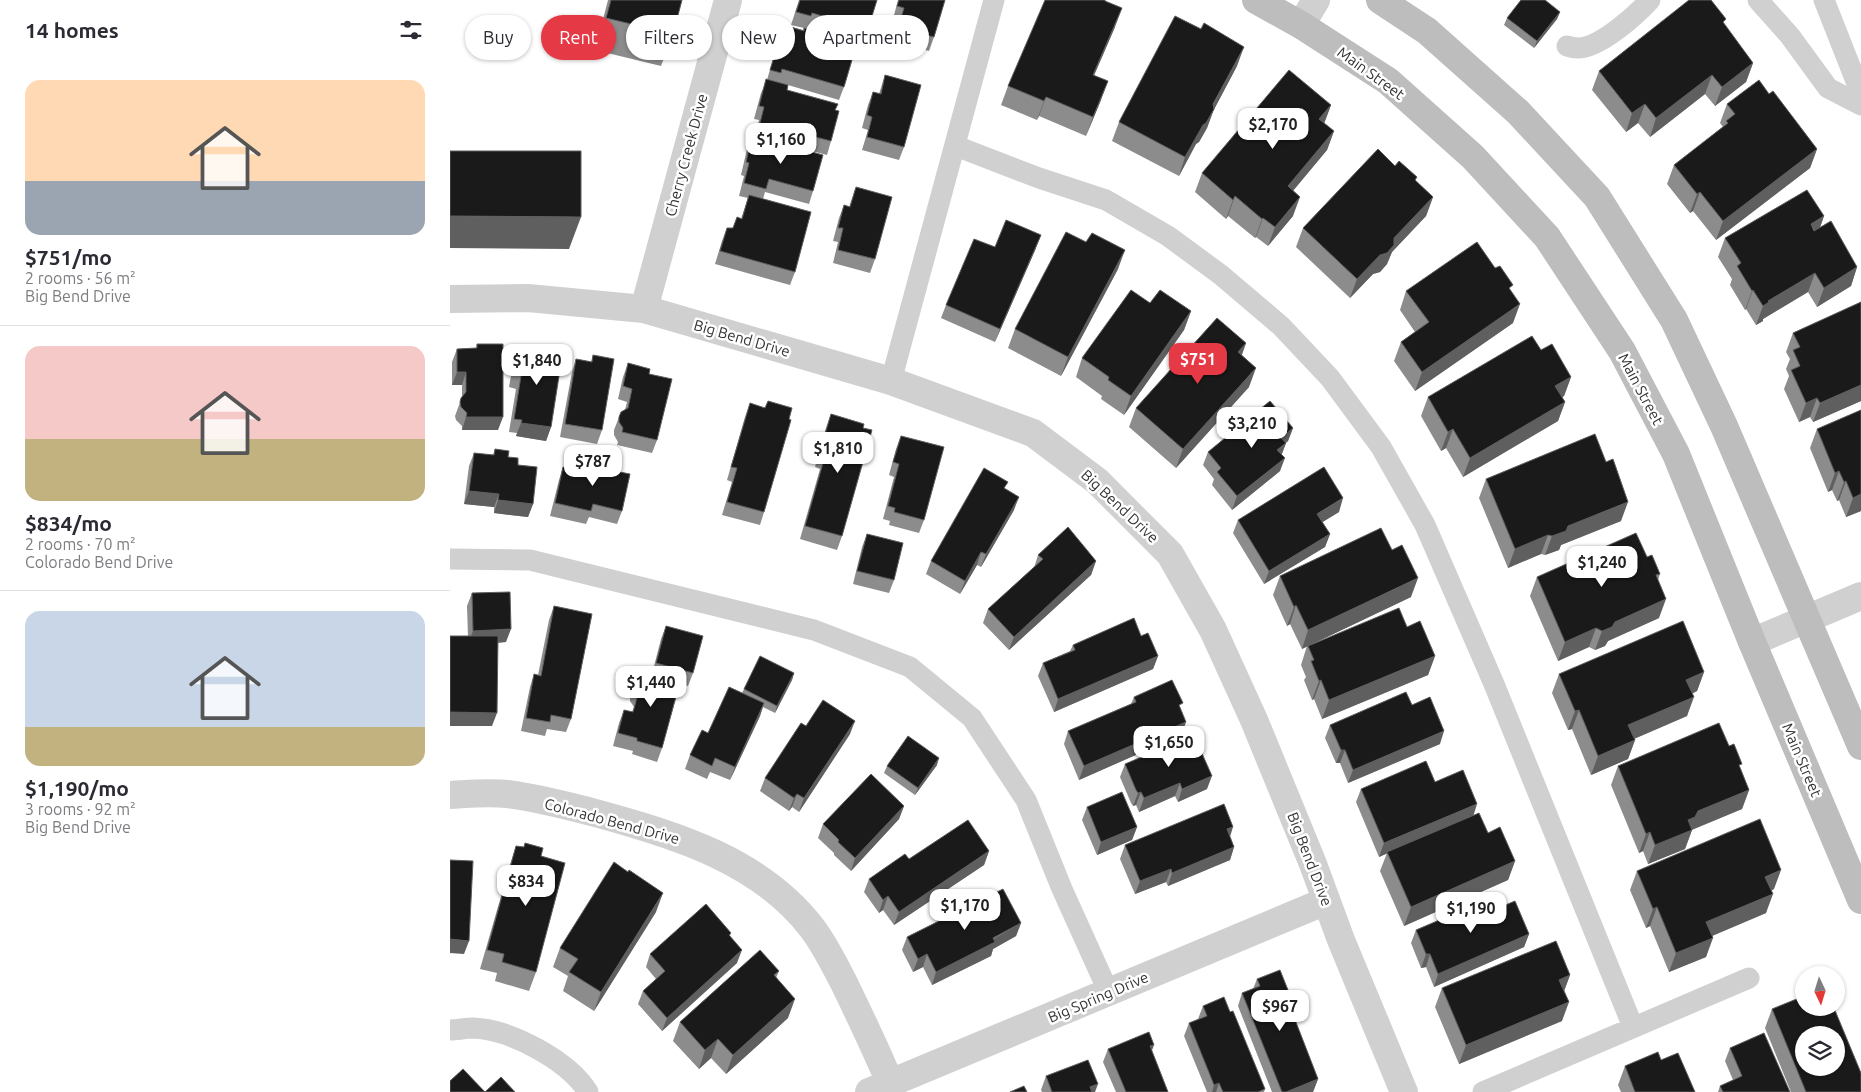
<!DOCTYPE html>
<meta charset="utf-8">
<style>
body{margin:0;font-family:Ubuntu,sans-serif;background:#f7f7f7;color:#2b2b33;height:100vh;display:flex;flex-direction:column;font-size:19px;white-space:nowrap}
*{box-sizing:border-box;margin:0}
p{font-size:16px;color:#7c7c81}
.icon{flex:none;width:28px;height:28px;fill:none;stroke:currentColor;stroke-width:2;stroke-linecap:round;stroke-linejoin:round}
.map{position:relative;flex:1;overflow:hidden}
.details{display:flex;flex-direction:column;background:#fff;width:450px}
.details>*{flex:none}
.guide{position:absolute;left:15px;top:15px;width:475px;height:45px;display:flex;gap:10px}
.needle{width:32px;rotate:176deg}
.buttons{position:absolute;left:1345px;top:966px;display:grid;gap:10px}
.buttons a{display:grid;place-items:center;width:50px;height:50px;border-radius:50%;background:#fff;box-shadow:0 1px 4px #0004;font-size:25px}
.price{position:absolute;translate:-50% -42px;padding:0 11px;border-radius:10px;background:#fff;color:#222;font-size:16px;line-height:32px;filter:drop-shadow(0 1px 2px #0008)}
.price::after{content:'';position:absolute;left:50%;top:30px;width:15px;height:11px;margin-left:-8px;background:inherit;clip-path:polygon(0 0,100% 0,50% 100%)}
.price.active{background:#e63946;color:#fff}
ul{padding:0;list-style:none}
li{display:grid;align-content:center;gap:10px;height:265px;padding:0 25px}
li+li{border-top:1px solid #e1e1e2}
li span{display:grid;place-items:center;height:155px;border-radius:15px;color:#555}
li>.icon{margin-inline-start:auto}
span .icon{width:90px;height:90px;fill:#fffc;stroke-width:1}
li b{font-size:21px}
h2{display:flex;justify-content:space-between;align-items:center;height:60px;padding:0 25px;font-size:21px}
.chip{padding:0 18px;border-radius:22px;background:#fff;box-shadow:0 1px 4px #0004;font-size:18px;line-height:45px}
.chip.active{background:#e63946;color:#fff}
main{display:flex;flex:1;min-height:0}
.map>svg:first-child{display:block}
</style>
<main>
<section class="details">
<h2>14 homes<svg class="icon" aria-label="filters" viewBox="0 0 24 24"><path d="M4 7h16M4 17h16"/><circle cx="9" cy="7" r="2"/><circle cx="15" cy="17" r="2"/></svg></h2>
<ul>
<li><span style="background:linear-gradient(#ffd9b3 65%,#9aa5b1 0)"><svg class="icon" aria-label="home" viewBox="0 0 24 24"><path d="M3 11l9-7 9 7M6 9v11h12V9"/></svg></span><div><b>$751/mo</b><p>2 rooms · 56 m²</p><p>Big Bend Drive</p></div></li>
<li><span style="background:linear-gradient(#f6c9c9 60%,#c2b280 0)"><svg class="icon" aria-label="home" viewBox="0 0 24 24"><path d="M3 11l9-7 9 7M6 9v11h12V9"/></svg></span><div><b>$834/mo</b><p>2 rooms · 70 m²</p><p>Colorado Bend Drive</p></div></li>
<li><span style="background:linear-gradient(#c9d6e8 75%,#c2b280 0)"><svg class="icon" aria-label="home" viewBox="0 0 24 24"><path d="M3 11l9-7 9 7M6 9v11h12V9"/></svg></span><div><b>$1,190/mo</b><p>3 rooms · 92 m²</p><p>Big Bend Drive</p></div></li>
</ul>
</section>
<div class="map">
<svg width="1411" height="1092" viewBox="0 0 1411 1092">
<rect width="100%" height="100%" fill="#fff"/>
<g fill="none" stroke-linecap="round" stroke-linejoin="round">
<path stroke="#d0d0d0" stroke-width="21" d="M1308,0L1340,36L1378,88L1411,105
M1374,0L1411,94
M1117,46C1120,47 1125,48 1128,48C1150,48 1186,15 1200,0
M506,146L589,178L656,200L718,236L771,275L831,326L880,378L931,447L975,525L1044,684L1183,1027
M441,381L544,0
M0,559L80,560L364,630L460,667L522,718L576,800L612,889L659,993
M0,1030C7,1030 16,1028 23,1028C60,1029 119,1061 138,1092
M1033,1092L1299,978"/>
<path stroke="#d0d0d0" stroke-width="28" d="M851,25L866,0
M0,299L78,298L194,309L441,381L583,433L647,481L720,554L763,630L804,720L863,864L891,940L954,1092
M194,309L278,0
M1302,642L1411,596
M0,795C19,794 38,792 57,794C88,798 119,806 149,814C226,835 311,861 362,928C375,945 384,964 394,983C410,1016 426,1049 440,1083
M419,1092L876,901"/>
<path stroke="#bdbdbd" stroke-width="28" d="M806,0L851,25L938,81L1023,157L1097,237L1172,351L1226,454L1302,642L1411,900
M930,0L977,31L1068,112L1147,197L1224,320L1274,426L1411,746"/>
</g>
<path fill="#8c8c8c" d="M158,0H232L223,34L211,66L145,50Z
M349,0H427L418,29L414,42L358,26L357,29L394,87L389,100L338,85L337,90L385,110L381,141L377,155L305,136L309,120L304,119L311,93L317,80L329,38L334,25L353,30L354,28L341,25Z
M448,0H495L484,37L479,51L443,41L449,21L443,19Z
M656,1L665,27L644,75L651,100L636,136L589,116L587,120L551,105L558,86Z
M1110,12L1107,19L1084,48L1054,25L1057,18Z
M1274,24L1303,63L1296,82L1265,106L1255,94L1200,137L1188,123L1176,132L1142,90L1149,71Z
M787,66L764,109L757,128L749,142L746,144L729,176L662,141L669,122Z
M435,75L454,147L449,160L412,150L418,130L412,128L418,105L423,92L429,94Z
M1319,94L1367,149L1360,168L1266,240L1243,211L1240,213L1217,184L1224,165L1273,127L1270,123L1277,104Z
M881,105L874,123L884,131L877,150L843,191V216L818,246L806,237L805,238L778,216L776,219L745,192L752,173Z
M302,136L363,191L359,204L315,192L313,199L345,272L340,285L265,264L272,241L277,228H283L287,217L291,219L298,198L289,196L294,176L291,175L297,149Z
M945,166L965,180L983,197L976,216L942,252L937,264L930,272L923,274L900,298L846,247L853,228Z
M406,187L425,259L420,273L383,263L388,242L383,241L389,218L394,205L399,207Z
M1374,216L1370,228L1407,267L1401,286L1367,307L1358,292L1313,319V321L1306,325L1296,309L1295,310L1280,285L1282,279L1268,257L1275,238Z
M545,247L586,248L545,342L491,318L496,305Z
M668,269L611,376L558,348L565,329Z
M956,291H1061L1063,323L965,391L944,361L951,342L965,332L950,310Z
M1411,302V401L1363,422L1360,417L1349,422L1334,389L1339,376L1336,369L1340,359L1336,352L1343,333Z
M700,303L741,311L734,330L674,415L651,399L652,396L626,377L632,358Z
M796,343L792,355L799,387L726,468L679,427L686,408Z
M27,344L48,430H12V426L6,420L5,416L12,397V385H2V362L7,349L26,348Z
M69,345L93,354L101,427L96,441L66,436L67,433L59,432L66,389L59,387L64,359Z
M1091,350L1121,377L1114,396L1112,397L1115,402L1108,421L1013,477L996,448L991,451L971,416L978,397Z
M143,355L152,430L147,444L110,437L122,372L126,359L141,362Z
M178,363L199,374L207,440L202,453L167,445L168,442L164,435V430L171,412L175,410L177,402L168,399L173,377Z
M300,403L314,512L310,525L272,515L282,482L277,480L295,417Z
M1411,410V511L1396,517L1389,500L1387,501L1382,490L1378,492L1360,448L1367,429Z
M381,414L413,428L392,536L387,550L350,539L370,469L365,467L376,428Z
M843,428L838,441L836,443L832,454L830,471L782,510L762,485L764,479L753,465L758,452Z
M451,436L474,520L469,533L439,525L440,521L433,519L444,477L439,475L446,449Z
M45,449L58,457L68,465L83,504L78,517L44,513V507L14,504L19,466L24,453L43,455Z
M147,460L160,470L172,511L167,524L139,517L136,524L100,516L109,480L113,467L134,471L136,465L145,466Z
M1036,479L1171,521L1111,545L1109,550L1095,555L1091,554L1058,568L1029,498Z
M555,489L564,510L531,567L527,565L510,594L476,574L481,561Z
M889,512L872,522L880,534L875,547L814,584L783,533L788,520Z
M417,534L444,580L439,593L403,584L412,547Z
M588,555L646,561L641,575L559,650L533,623L538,609L584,568Z
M1197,557L1210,574L1208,580L1209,618L1158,641L1155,646L1145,650L1139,647L1108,661L1080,596L1087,577Z
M830,576L961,597L860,645L957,627L985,656L978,675L872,719L864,699L862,700L854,680L856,677L851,665L857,646L852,649L840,624L837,626L823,595Z
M22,593L56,642L48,643L42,726H0V636H18L17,606Z
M104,606L121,719L116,732L97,729L95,736L71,731L80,687L84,674L88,675L99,620Z
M216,626L243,673L238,686L230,684L212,748L207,762L182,754L183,751L163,746L169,723L174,710L182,712L184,707L180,701V696L185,683L193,675L196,668L203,670L211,639Z
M623,645L708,656L703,669L604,712L588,676L593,663L620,651Z
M1254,672L1247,691L1242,694L1237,716L1184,739L1185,740L1178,759L1141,775L1122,729L1118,730L1102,693L1109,674Z
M344,673L342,680L325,713L313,707L310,716L280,780L260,772L257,779L235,769L240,755L292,693L294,689Z
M684,697L736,722L731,735L629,780L614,744L618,731L681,704Z
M962,705L990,744L898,783L890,763H886L875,738L880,725Z
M356,726L400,734L349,812L342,807L339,811L310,791L315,778Z
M1279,746L1290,769L1299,790L1292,809L1242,830L1235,849L1198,864L1193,851L1189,853L1161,785L1168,766Z
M675,764L757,789L728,802L725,796L689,812L686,805L683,806L681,803L670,777Z
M487,765L465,795L434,773L437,766Z
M985,782L1023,815L1038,833L1065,861L1058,880L954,926L930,871L937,853L929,857L906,802L911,789Z
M454,806L449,819L401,871L384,855V853L368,838L373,824Z
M637,807L687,827L682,840L647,855L632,820Z
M780,837L784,847L780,860L718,886L716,882L685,894L670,859L675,845Z
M66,846L91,856L86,972L79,991L45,981L47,973L30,969L60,865Z
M539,851L534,865L444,925L433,910L429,913L414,892L419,879L459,859Z
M1187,871L1324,889L1321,891L1316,913L1262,936L1256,957L1219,972L1200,926L1196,928L1180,890Z
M1046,909L1079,934L1074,947L984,987L976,967L971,968L961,943L966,930Z
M206,912L144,1011L113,991L118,976L103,967L110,948Z
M571,923L566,936L543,949L541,956L482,985L473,967L463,972L452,950L457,937Z
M281,933L280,936L287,963L212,1031L188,1004L193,991L206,979L196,967L200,954Z
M329,971L326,978L338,1018L276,1074L261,1058L249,1069L223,1041L230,1022Z
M1120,975L1114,991L1112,1021L1009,1064L985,1007L992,988Z
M807,979L846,1010L844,1017L868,1079L863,1092H822L788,1006L792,993L803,989Z
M753,1006L780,1012L815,1089L814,1092H757L734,1036L739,1023L748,1019Z
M1322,1009L1411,1092H1341L1315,1028Z
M1280,1048L1340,1092H1268L1270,1086L1283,1080L1275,1061Z
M658,1049L702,1051L718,1092H666L653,1062Z
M1211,1060L1245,1092H1171L1168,1085L1175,1066Z
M596,1076L645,1092H592L591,1090Z"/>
<path fill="#5f5f5f" d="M672,8L665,27L636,94L643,75Z
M1110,12L1107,19L1084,48L1087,41Z
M794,47L787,66L758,121L764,109L757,128L749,142L746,144L729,176L735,157Z
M1303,63L1296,82L1265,106L1272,87Z
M1262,75L1255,94L1200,137L1206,118Z
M658,81L651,100L636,136L643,117Z
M596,97L589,116L587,120L594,101Z
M1195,104L1188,123L1176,132L1182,113Z
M881,105L874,124L869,119Z
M884,131L877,150L831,205L838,186Z
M1367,149L1360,168L1266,240L1273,221Z
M1250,192L1243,211L1240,213L1247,194Z
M785,196L778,216L776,219L783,200Z
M850,197L843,216L818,246L825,227Z
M983,197L976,216L942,252L937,264L930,272L923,274L900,298L907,279L944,238Z
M0,216L131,217L119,249L0,248Z
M1374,216L1367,235L1361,224Z
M813,218L806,237L805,238L812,219Z
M591,235L586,248L545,342L550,329Z
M675,250L668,269L611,376L618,357Z
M1407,267L1401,286L1367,307L1374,288Z
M1365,273L1358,292L1313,319V321L1306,325L1313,306L1318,301Z
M1303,290L1296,309L1295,310L1302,291Z
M1070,304L1063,323L965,391L972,372Z
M741,311L734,330L674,415L681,396Z
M796,343L789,362L788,352Z
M806,368L799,387L726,468L733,449Z
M7,372H16L12,385H2Z
M1121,377L1114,396L1099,405L1105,386Z
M1411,385V401L1363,422L1370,403Z
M1367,398L1360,417L1349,422L1356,403Z
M1115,402L1108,421L1013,477L1020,458Z
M16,417H53L48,430H12Z
M71,423L101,427L96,441L66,436Z
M843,428L838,441L831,447L836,443L831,456L823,463L831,438Z
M1003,429L996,448L991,451L998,432Z
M835,458L830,471L782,510L787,496Z
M1389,471L1382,490L1378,492L1385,473Z
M1396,481L1389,500L1387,501L1394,482Z
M19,491L49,494L44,507L14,504Z
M1411,494V511L1396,517L1403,498Z
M569,497L564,510L531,567L536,554Z
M893,498L889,512L863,528L867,514Z
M48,500L83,504L78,517L44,513Z
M1178,502L1171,521L1111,545L1109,550L1095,555L1102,536L1118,526Z
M880,534L875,547L814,584L819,571Z
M1098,535L1091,554L1058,568L1065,549Z
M531,552L527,565L510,594L515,581Z
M646,561L641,575L559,650L564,637Z
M968,578L961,597L852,649L858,630Z
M1216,599L1209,618L1158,641L1155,646L1145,650L1152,631L1165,622Z
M846,605L840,624L837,626L844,607Z
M1146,628L1139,647L1108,661L1115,642Z
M61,629L56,642L18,644L23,631Z
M708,656L703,669L604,712L608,699Z
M985,656L978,675L872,719L879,700Z
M1254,672L1247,691L1230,699L1236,680Z
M344,673L342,680L325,713L327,706Z
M871,680L864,699L862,700L869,681Z
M1244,697L1237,716L1172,744L1178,725Z
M314,703L310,716L280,780L285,767Z
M1129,710L1122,729L1118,730L1125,711Z
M0,712L47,713L42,726H0Z
M405,721L400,734L349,812L354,798Z
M736,722L731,735L629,780L634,766Z
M994,731L990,744L898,783L903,770Z
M1185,740L1178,759L1141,775L1148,756Z
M891,750H895L890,763H886Z
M489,758L487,765L465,795L468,788Z
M762,776L757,789L728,802L732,789Z
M730,783L725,796L689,812L694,798Z
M1299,790L1292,809L1241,830H1242L1235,849L1198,864L1205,845L1238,820L1248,811Z
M691,792L686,805L683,806L688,793Z
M347,794L342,807L339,811L344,798Z
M1027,804L1023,817L929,857L934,843Z
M454,806L449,819L401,871L405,858Z
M687,827L682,840L647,855L651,842Z
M783,827L779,840L777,829Z
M1200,832L1193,851L1189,853L1196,834Z
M784,847L780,860L718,886L722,873Z
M539,851L534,865L444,925L449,912Z
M1065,861L1058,880L954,926L961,907Z
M721,869L716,882L685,894L690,881Z
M1331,870L1324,889L1309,896L1315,877Z
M213,893L206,912L144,1011L151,992Z
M1323,894L1316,913L1250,941L1256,922Z
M438,896L433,910L429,913L433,900Z
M1207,907L1200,926L1196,928L1203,909Z
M571,923L566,936L543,949L541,956L482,985L486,972Z
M1079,934L1074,947L984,987L988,974Z
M1263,938L1256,957L1219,972L1226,953Z
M0,939L19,941L14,954L0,953Z
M292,950L287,963L212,1031L217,1018Z
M477,954L473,967L463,972L468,959Z
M976,954H980L976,967L971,968Z
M1120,975L1113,994L1109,980Z
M345,999L338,1018L276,1074L283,1055Z
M1119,1002L1112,1021L1009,1064L1016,1045Z
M846,1010L842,1023V1012Z
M268,1039L261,1058L249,1069L255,1050Z
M704,1045L699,1058L700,1046Z
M868,1079L863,1092H836Z
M769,1083L766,1092H762L764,1085Z
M648,1084L645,1092H638L640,1087Z"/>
<path fill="#1a1a1a" stroke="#5f5f5f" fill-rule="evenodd" d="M161,0H232L223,34L156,18Z
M350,0H427L418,29L362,13L361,16L346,12Z
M449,0H495L484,37L448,28L454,8L447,6Z
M595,0H655V1L672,8L643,75L658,81L643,117L596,97L594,101L558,86Z
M1071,0H1095L1110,12L1087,41L1057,18Z
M1239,0H1261L1276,19L1273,22L1303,63L1272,87L1262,75L1206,118L1195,104L1182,113L1149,71Z
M725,16L751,29L754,23L794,47L763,104L764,109L756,123L753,125L735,157L669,122Z
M334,25L354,31V28L407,43L394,87L332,69L331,73L320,70Z
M839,70L881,105L869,119L884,131L838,186L850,197L825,227L813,218L812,219L785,196L783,200L752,173Z
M435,75L471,85L454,147L417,137L422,117L417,115L423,92L431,94Z
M316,79L338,85L337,90L388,104L385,110L389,111L381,141L310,123L314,107L309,106Z
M1309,80L1319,94L1323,91L1367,149L1273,221L1250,192L1247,194L1224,165L1278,123L1276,121L1285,114L1277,104Z
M302,136L373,155L363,191L319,179L316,189L294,183L299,163L296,162Z
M928,149L945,166L949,161L967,177L965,180L983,197L944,238V245L937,253L930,255L907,279L853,228Z
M0,151H131V217L0,216Z
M406,187L442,197L425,259L388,250L393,228H388L394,205L400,207Z
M1357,190L1374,216L1361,224L1364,231L1381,221L1407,267L1374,288L1365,273L1318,301L1319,302L1313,306L1303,290L1302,291L1287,266L1291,263L1275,238Z
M299,195L361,212L345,272L270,251L277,228H283L287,217L292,219Z
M556,220L591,235L550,329L496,305L524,239L545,247Z
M616,232L636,242L642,233L675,250L618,357L565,329Z
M1027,242L1045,268L1050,266L1063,285L1059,288L1070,304L972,372L951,342L979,322L956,291Z
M681,290L700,303L710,290L741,311L681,396L658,380L659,377L632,358Z
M1411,302V385L1370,403L1367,398L1356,403L1341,370L1350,366L1343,350L1350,347L1343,333Z
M767,318L796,343L788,352L806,368L733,449L686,408Z
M1082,336L1091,350L1102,344L1121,377L1105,386L1115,402L1020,458L1003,429L998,432L978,397Z
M27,344H53V417H16L17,413L11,407L10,402L11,398L16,392V372H7V349L27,348Z
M69,345L94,350L93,354L112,357L101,427L71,423L72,420L64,419L71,376L64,374Z
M143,355L164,359L152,430L115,424L126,359L142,362Z
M178,363L200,369L199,374L222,379L207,440L172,432L173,428L169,422V417L171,412L178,408L182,389L173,386Z
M318,401L342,408L339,419L341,420L314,512L277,502L287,468L281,467L300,403L315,408Z
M820,401L843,428L831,438L836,443L827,450L835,458L787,496L767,472L771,468L758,452Z
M1411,410V494L1403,498L1396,481L1394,482L1389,471L1385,473L1367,429Z
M381,414L414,424L413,428L422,430L392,536L355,526L375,456L369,454Z
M1145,434L1156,462L1163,459L1178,502L1118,526L1116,531L1102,536L1098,535L1065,549L1036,479Z
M451,436L494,447L474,520L444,512L445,508L438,506L449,464L443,462Z
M45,449L59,451L58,457L68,458V465L87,467L83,504L48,500L49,494L19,491L24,453L44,455Z
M147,460L161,464L160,470L180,474L172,511L143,504L141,511L105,503L113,467L134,471L136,465L145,466Z
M874,467L893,498L867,514L880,534L819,571L788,520Z
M534,468L558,482L554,488L569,497L536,554L531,552L515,581L481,561Z
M618,527L646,561L564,637L538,609L593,559L588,555Z
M931,528L942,550L952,545L968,578L858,630L846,605L844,607L830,576Z
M1186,533L1197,557L1202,555L1210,574L1206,575L1216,599L1165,622L1162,627L1152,631L1146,628L1115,642L1087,577Z
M417,534L453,543L444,580L407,571Z
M60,592L61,629L23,631L22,593Z
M104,606L142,614L121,719L101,715L100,722L76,718L84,674L91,676Z
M949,608L957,627L970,621L985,656L879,700L871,680L869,681L861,661L864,660L858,646Z
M684,618L691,636L698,633L708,656L608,699L593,663L625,650L623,645Z
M1233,621L1254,672L1236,680L1244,697L1178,725L1185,740L1148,756L1129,710L1125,711L1109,674Z
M216,626L253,636L243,673L206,663Z
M0,636H48L47,713L0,712Z
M310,656L344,673L327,706L294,689Z
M196,668L231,678L212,748L187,741V738L168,733L174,710L183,712L188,694L185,687V683L187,678L194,674Z
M722,680L733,703L729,705L736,722L634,766L618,731L686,702L684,697Z
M279,687L314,703L285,767L265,758L262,766L240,755L252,730L258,733Z
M956,692L962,705L980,697L994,731L903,770L895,750H891L880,725Z
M373,700L405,721L354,798L347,794L344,798L315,778L351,723L356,726Z
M1269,723L1279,746L1284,744L1292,764L1289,765L1299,790L1248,811L1245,817L1238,820L1242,830L1205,845L1200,832L1196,834L1168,766Z
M458,736L489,758L468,788L437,766Z
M741,736L743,742L746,740L762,776L732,789L730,783L694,798L691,792L688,793L686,790L675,764Z
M976,761L985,782L1013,770L1027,804L934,843L911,789Z
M421,774L454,806L405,858L388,842L389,840L373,824Z
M672,792L687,827L651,842L637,807Z
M774,804L783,827L777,829L784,847L722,873L721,869L690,881L675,845Z
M1029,813L1038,833L1050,827L1065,861L961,907L937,852Z
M1310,819L1331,870L1315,877L1323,894L1256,922L1263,938L1226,953L1207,907L1203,909L1187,871Z
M518,820L539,851L449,912L438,896L433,900L419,879L455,854L459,859Z
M75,843L93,848L91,856L115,863L86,972L52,962L54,954L37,950L66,846L74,847Z
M0,860L23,861L19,941L0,939Z
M164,862L178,872L179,870L213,893L151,992L119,972L128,959L110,948Z
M553,889L571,923L543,938L545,942L486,972L477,954L468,959L457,937Z
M1041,898L1046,909L1065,901L1079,934L988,974L980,954H976L966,930Z
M256,904L281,933L279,935L292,950L217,1018L193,991L215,971L200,954Z
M1106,941L1120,975L1109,980L1119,1002L1016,1045L992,988Z
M310,950L329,971L324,975L345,999L283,1055L268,1039L255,1050L230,1022Z
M830,970L846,1010L842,1012L868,1079L836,1092H832L792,993L810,986L807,979Z
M1354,996V1008H1384L1411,1073V1092H1356L1322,1009ZM1354,1035H1386V1068H1354Z
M774,997L780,1012L783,1011L815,1089L808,1092H773L769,1083L764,1085L739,1023L757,1016L753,1006Z
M699,1032L704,1045L700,1046L718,1092H676L658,1049Z
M1314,1033L1340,1092H1273L1270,1086L1292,1076L1280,1048Z
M1208,1052L1211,1060L1228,1053L1245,1092H1185L1175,1066Z
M638,1060L648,1084L640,1087L642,1092H602L596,1076Z
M13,1069L35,1092L51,1077L65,1092H0V1081Z
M574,1086L577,1092H560Z"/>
<g text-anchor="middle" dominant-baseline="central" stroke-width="5" stroke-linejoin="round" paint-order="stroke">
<g font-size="15" fill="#333" stroke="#fff">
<text transform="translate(921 73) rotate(36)">Main Street</text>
<text transform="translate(236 155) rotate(-75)">Cherry Creek Drive</text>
<text transform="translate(292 338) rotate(16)">Big Bend Drive</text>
<text transform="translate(1191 389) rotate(62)">Main Street</text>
<text transform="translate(670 506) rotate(43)">Big Bend Drive</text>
<text transform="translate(1352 760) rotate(67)">Main Street</text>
<text transform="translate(162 821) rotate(15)">Colorado Bend Drive</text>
<text transform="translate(860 859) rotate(69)">Big Bend Drive</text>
<text transform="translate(648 997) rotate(-23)">Big Spring Drive</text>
</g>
</g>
</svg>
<div class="buttons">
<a><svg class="needle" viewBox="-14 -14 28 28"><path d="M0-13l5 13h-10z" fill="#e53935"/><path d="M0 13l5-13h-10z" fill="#7c7c81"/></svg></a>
<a><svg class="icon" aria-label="layers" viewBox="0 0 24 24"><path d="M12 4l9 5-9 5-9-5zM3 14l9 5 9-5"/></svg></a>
</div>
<b class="price" style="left:823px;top:150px">$2,170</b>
<b class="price" style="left:331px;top:165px">$1,160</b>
<b class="price active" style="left:748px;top:385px">$751</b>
<b class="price" style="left:87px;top:386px">$1,840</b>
<b class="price" style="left:802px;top:449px">$3,210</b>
<b class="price" style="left:388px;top:474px">$1,810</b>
<b class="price" style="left:143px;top:487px">$787</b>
<b class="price" style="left:1152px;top:588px">$1,240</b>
<b class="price" style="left:201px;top:708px">$1,440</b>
<b class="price" style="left:719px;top:768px">$1,650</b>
<b class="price" style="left:76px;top:907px">$834</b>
<b class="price" style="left:515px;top:931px">$1,170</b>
<b class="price" style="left:1021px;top:934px">$1,190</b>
<b class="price" style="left:830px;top:1032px">$967</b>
<div class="guide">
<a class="chip">Buy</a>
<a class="chip active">Rent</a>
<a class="chip">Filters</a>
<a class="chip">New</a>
<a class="chip">Apartment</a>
</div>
</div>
</main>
